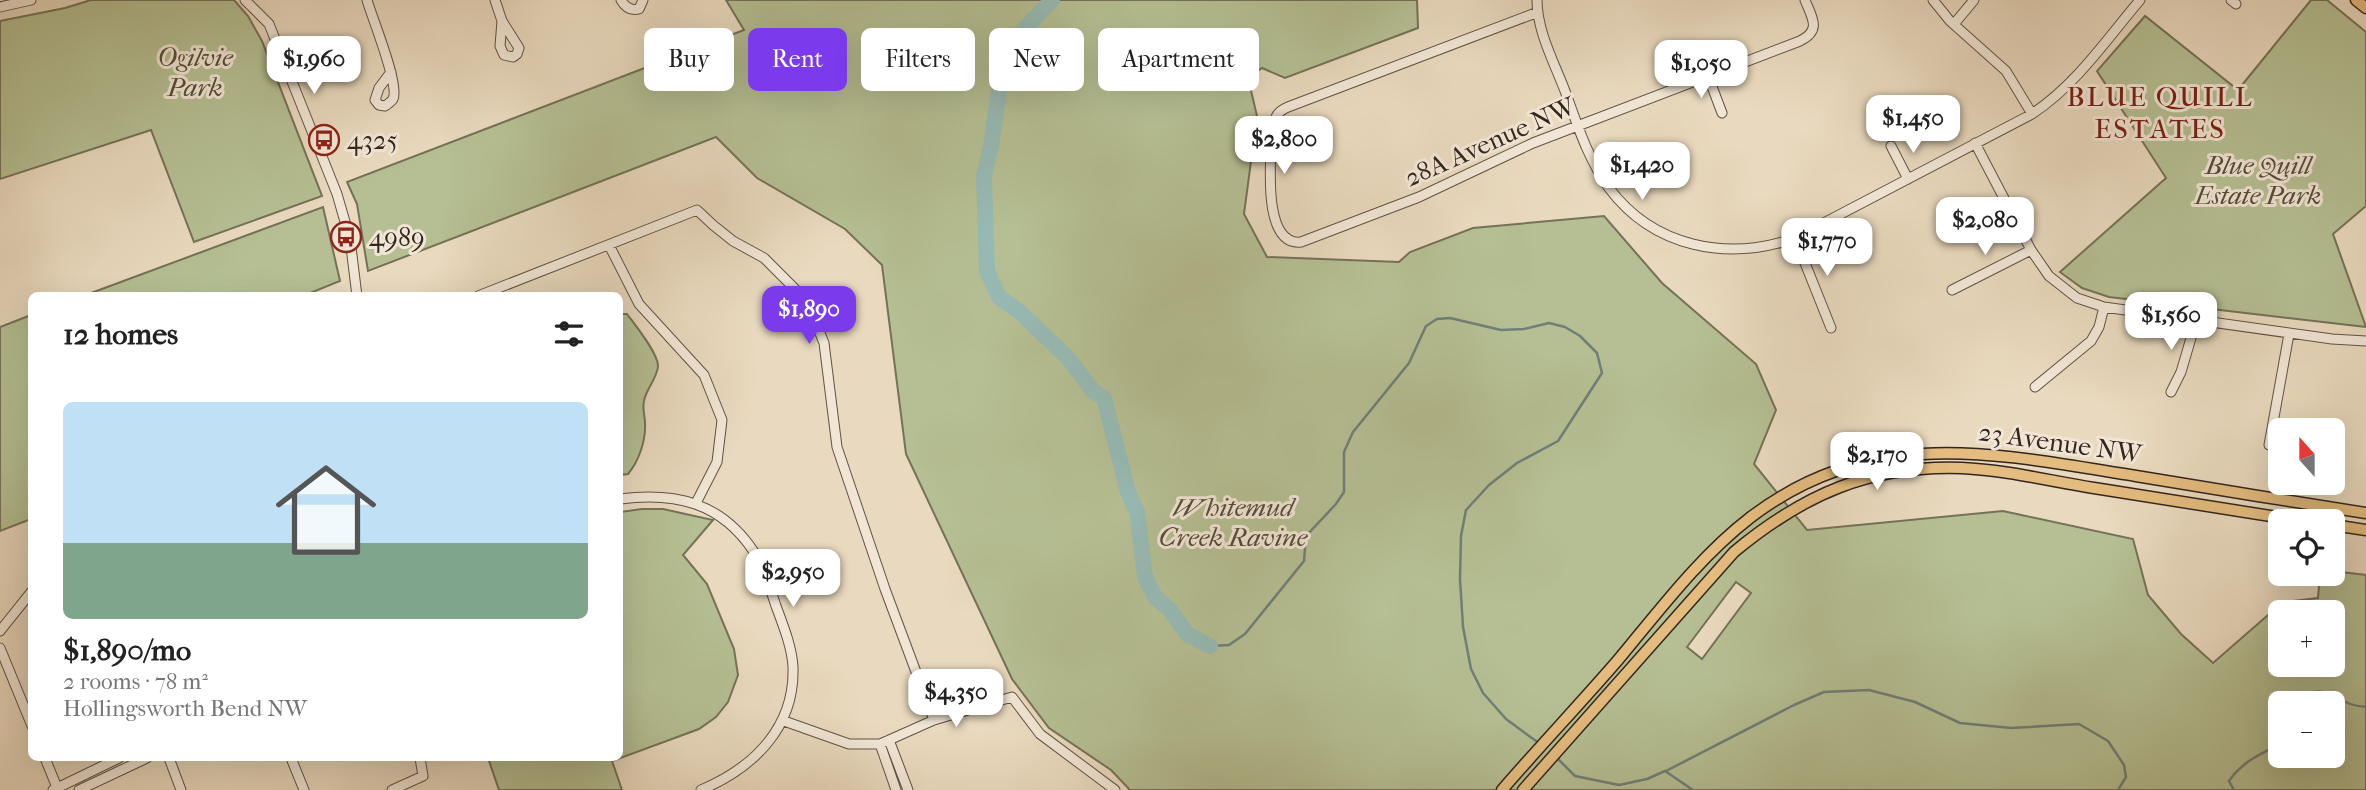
<!DOCTYPE html>
<meta charset="utf-8">
<style>
body{margin:0;font-family:"IM FELL French Canon",serif;background:#f2f2f2;color:#222;height:100vh;display:flex;flex-direction:column;font-size:26px;white-space:nowrap}
*{box-sizing:border-box;margin:0}
p{font-size:23px;color:#767676}
.icon{flex:none;width:38px;height:38px;fill:none;stroke:currentColor;stroke-width:2;stroke-linecap:round;stroke-linejoin:round}
.map{position:relative;flex:1;overflow:hidden}
.side{position:absolute;left:28px;top:292px;width:595px;height:469px;display:flex;flex-direction:column;background:#fff;border-radius:10px;box-shadow:0 7px 28px #0002}
.side>*{flex:none}
.guide{position:absolute;left:644px;top:28px;width:665px;height:63px;display:flex;gap:14px}
.needle{width:46px;rotate:339deg}
.fabs{position:absolute;left:2268px;top:418px;display:grid;gap:14px}
.fabs a{display:grid;place-items:center;width:77px;height:77px;border-radius:10px;background:#fff;box-shadow:0 7px 28px #0002;font-size:35px}
.price{position:absolute;translate:-50% -60px;padding:0 16px;border-radius:14px;background:#fff;color:#222;font-size:23px;line-height:46px;filter:drop-shadow(0 2px 4px #0008)}
.price::after{content:'';position:absolute;left:50%;top:42px;width:21px;height:16px;margin-left:-10px;background:inherit;clip-path:polygon(0 0,100% 0,50% 100%)}
.price.current{background:#7c3aed;color:#fff}
ul{padding:0;list-style:none}
li{display:grid;align-content:center;gap:14px;height:371px;padding:0 35px}
li+li{border-top:2px solid #e0e0e0}
li span{display:grid;place-items:center;height:217px;border-radius:10px;color:#555}
li>.icon{margin-inline-start:auto}
span .icon{width:126px;height:126px;fill:#fffc;stroke-width:1}
li b{font-size:30px}
h2{display:flex;justify-content:space-between;align-items:center;height:84px;padding:0 35px;font-size:30px}
.tag{padding:0 24px;border-radius:10px;background:#fff;box-shadow:0 7px 28px #0002;font-size:24px;line-height:63px}
.tag.current{background:#7c3aed;color:#fff}
.map>svg:first-child{display:block}
</style>
<div class="map">
<svg width="2366" height="790" viewBox="0 0 2366 790">
<rect width="100%" height="100%" fill="#e9d9be"/>
<filter id="stains"><feTurbulence type="fractalNoise" baseFrequency=".00286" numOctaves="4"/><feColorMatrix values="0 0 0 0 .2 0 0 0 0 .09 0 0 0 0 .02 0 0 0 .5 -.17"/></filter>
<radialGradient id="worn" r=".72"><stop offset=".6" stop-color="#630" stop-opacity="0"/><stop offset="1" stop-color="#630" stop-opacity=".3"/></radialGradient>
<path fill="#b5bf93" stroke="#747258" stroke-width="2" fill-rule="evenodd" d="M91,0H234L248,16L262,41L322,196L194,242L151,130L0,179V21L65,8Z
M726,0H1417L1418,28L1285,78L1262,68L1248,78L1257,116L1244,214L1267,257L1399,262L1410,252L1473,228L1604,216L1662,283L1756,364L1776,410L1754,464L1807,530L2003,511L2133,539L2148,595L2181,634L2213,663L2283,602L2318,598L2320,574H2333V571L2366,575V790H1130L1111,770L1049,728L1012,679L906,454L882,265L845,229L757,178L716,137L368,271L357,204L347,182L744,30ZM1736,582L1751,593L1702,659L1687,647ZM2280,612H2333V665H2280ZM2280,704H2333V756H2280Z
M2311,0H2327L2366,32V206L2333,234L2366,327L2109,297L2082,288L2060,272L2166,178L2097,71L2145,16L2238,90Z
M323,207L340,281L303,296H83Z
M620,314H627C635,325 658,353 658,366C657,379 646,389 644,401C642,408 645,416 645,423C646,440 639,461 628,474L620,475Z
M31,315V519L0,531V327Z
M642,509H663L713,520L683,555L707,584L734,649L738,675L728,702L716,717L699,729L612,761L622,790H499L488,758H620V512Z"/>
<g fill="none" stroke-linecap="round" stroke-linejoin="round">
<path stroke="#6f7f78" stroke-width="2.5" d="M1210,646L1229,645L1245,634L1304,561L1306,536L1336,504L1344,492V452L1353,432L1409,363L1426,326L1437,319L1450,318L1501,330L1524,329L1549,323L1565,327L1580,336L1597,353L1602,373L1558,441L1517,463L1489,485L1466,510L1461,536L1460,579L1463,627L1471,669L1483,693L1506,719L1540,744
M2303,704C2314,680 2332,697 2348,703C2354,706 2360,706 2366,707
M1556,757L1575,776L1619,785L1647,779L1665,771L1693,790
M1666,771L1794,705L1824,692L1869,690L1915,702L1960,723L2011,728L2079,724L2108,741L2124,765L2126,777L2118,790
M2234,790L2229,781C2242,762 2260,754 2280,744"/>
<path stroke="#97bab4" stroke-width="16" d="M1052,0L1005,50L991,146L984,176L987,271L999,297L1021,313L1068,358L1093,391L1104,398L1128,492L1137,512L1145,577L1155,597L1170,610L1187,634L1210,646"/>
<g stroke="#605346" stroke-width="11">
<path id="minor" d="M245,0L269,24L337,194L350,239L357,296
M367,0C372,18 400,85 393,99C391,102 388,104 385,106L379,105L375,100L379,88L391,72
M495,0L502,21L519,48L517,54L513,57L504,55L500,46L502,21
M621,0C625,7 631,11 639,9L643,0
M1537,0C1537,31 1554,62 1565,91C1577,124 1588,159 1609,188C1653,247 1727,262 1795,238L2032,114C2076,85 2106,40 2140,0
M1933,0L1950,21L2006,71L2032,114
M2231,0L2236,4
M0,7L31,0
M1538,12L1288,107C1283,109 1279,111 1276,117C1271,126 1272,139 1271,149C1270,172 1265,246 1301,242L1419,197L1533,143L1800,41C1822,30 1812,18 1805,0
M1954,24L1974,0
M1708,76L1722,113
M1975,143L2031,250L2049,276L2077,298L2104,307L2332,339L2366,341
M1891,146L1908,179
M1795,238L1831,328
M609,245L639,304L704,375L722,420L717,462L696,503
M1952,290L2031,250
M478,296L697,210L713,225L733,241L764,258L807,301L824,343L837,447L885,589L934,720
M2035,387L2091,341L2099,327L2104,307
M2171,392L2181,372L2196,321
M2269,445L2289,334
M620,499C675,492 721,502 754,552C764,568 770,588 776,606C783,625 792,647 793,667C795,728 753,768 701,790
M0,631L32,591
M0,648L32,726
M784,721L849,744H880L934,720L1012,697L1040,734L1115,790
M889,740L908,790
M880,744L896,790
M45,758L58,790
M169,758L181,790
M291,758L304,790
M53,790L119,758
M79,790L147,758
M392,790L423,776L420,758"/>
</g>
<g stroke="#33261e" stroke-width="13">
<path id="major" d="M2356,0L2366,8
M2333,525L2366,530
M1502,790C1540,746 1580,704 1618,660C1659,611 1699,557 1751,517C1874,424 1997,454 2136,476C2213,489 2289,501 2366,513
M1523,790L1734,552C1804,494 1870,465 1962,468C2006,470 2050,481 2094,488C2165,499 2237,511 2309,522"/>
</g>
<use href="#minor" stroke="#f1e6d5" stroke-width="9"/>
<use href="#major" stroke="#e4bc7f" stroke-width="10"/>
</g>
<defs>
<g id="bus-ring" transform="scale(1.575)"><circle r="9.5" fill="#f1e6d5" stroke="#8f2418" stroke-width="1.5"/><path d="M-5-6H5V4H4V6H2V4H-2V6H-4V4H-5ZM-3.5-4V0h7V-4ZM-3.5 1.2v1.5H-2V1.2ZM2 1.2v1.5H3.5V1.2Z" fill="#8f2418"/></g>
</defs>
<g fill-rule="evenodd">
<use href="#bus-ring" x="324" y="140"/>
<use href="#bus-ring" x="346" y="237"/>
</g>
<g text-anchor="middle" dominant-baseline="central" stroke-width="6" stroke-linejoin="round" paint-order="stroke">
<g font-size="26" font-style="italic" fill="#544c3b" stroke="#f1e6d5">
<text x="195" y="57">Ogilvie<tspan x="195" dy="30">Park</tspan></text>
<text x="2258" y="165">Blue Quill<tspan x="2258" dy="30">Estate Park</tspan></text>
<text x="1233" y="507">Whitemud<tspan x="1233" dy="30">Creek Ravine</tspan></text>
</g>
<g font-size="26" fill="#33261e" stroke="#f1e6d5" text-anchor="start">
<text x="347" y="140">4325</text>
<text x="369" y="237">4989</text>
</g>
<g font-size="26" fill="#33261e" stroke="#f1e6d5">
<text transform="translate(1490 142) rotate(-24)">28A Avenue NW</text>
<text transform="translate(2060 443) rotate(8)">23 Avenue NW</text>
</g>
<g font-size="28" letter-spacing="2" fill="#7a1f14" stroke="#f1e6d5">
<text x="2160" y="96">BLUE QUILL<tspan x="2160" dy="32">ESTATES</tspan></text>
</g>
</g>
<rect width="100%" height="100%" filter="url(#stains)"/>
<rect width="100%" height="100%" fill="url(#worn)"/>
</svg>
<div class="fabs">
<a><svg class="needle" viewBox="-14 -14 28 28"><path d="M0-13l5 13h-10z" fill="#e53935"/><path d="M0 13l5-13h-10z" fill="#767676"/></svg></a>
<a><svg class="icon" aria-label="locate" viewBox="0 0 24 24"><circle cx="12" cy="12" r="6"/><path d="M12 2v4M12 18v4M2 12h4M18 12h4"/></svg></a>
<a>+</a>
<a>−</a>
</div>
<b class="price" style="left:314px;top:96px">$1,960</b>
<b class="price" style="left:1701px;top:100px">$1,050</b>
<b class="price" style="left:1913px;top:155px">$1,450</b>
<b class="price" style="left:1284px;top:176px">$2,800</b>
<b class="price" style="left:1642px;top:202px">$1,420</b>
<b class="price" style="left:1985px;top:257px">$2,080</b>
<b class="price" style="left:1827px;top:278px">$1,770</b>
<b class="price current" style="left:809px;top:346px">$1,890</b>
<b class="price" style="left:2171px;top:352px">$1,560</b>
<b class="price" style="left:1877px;top:492px">$2,170</b>
<b class="price" style="left:793px;top:609px">$2,950</b>
<b class="price" style="left:956px;top:729px">$4,350</b>
<div class="guide">
<a class="tag">Buy</a>
<a class="tag current">Rent</a>
<a class="tag">Filters</a>
<a class="tag">New</a>
<a class="tag">Apartment</a>
</div>
<section class="side">
<h2>12 homes<svg class="icon" aria-label="filters" viewBox="0 0 24 24"><path d="M4 7h16M4 17h16"/><circle cx="9" cy="7" r="2"/><circle cx="15" cy="17" r="2"/></svg></h2>
<ul>
<li><span style="background:linear-gradient(#bfe0f5 65%,#7fa58c 0)"><svg class="icon" aria-label="home" viewBox="0 0 24 24"><path d="M3 11l9-7 9 7M6 9v11h12V9"/></svg></span><div><b>$1,890/mo</b><p>2 rooms · 78 m²</p><p>Hollingsworth Bend NW</p></div></li>
</ul>
</section>
</div>
